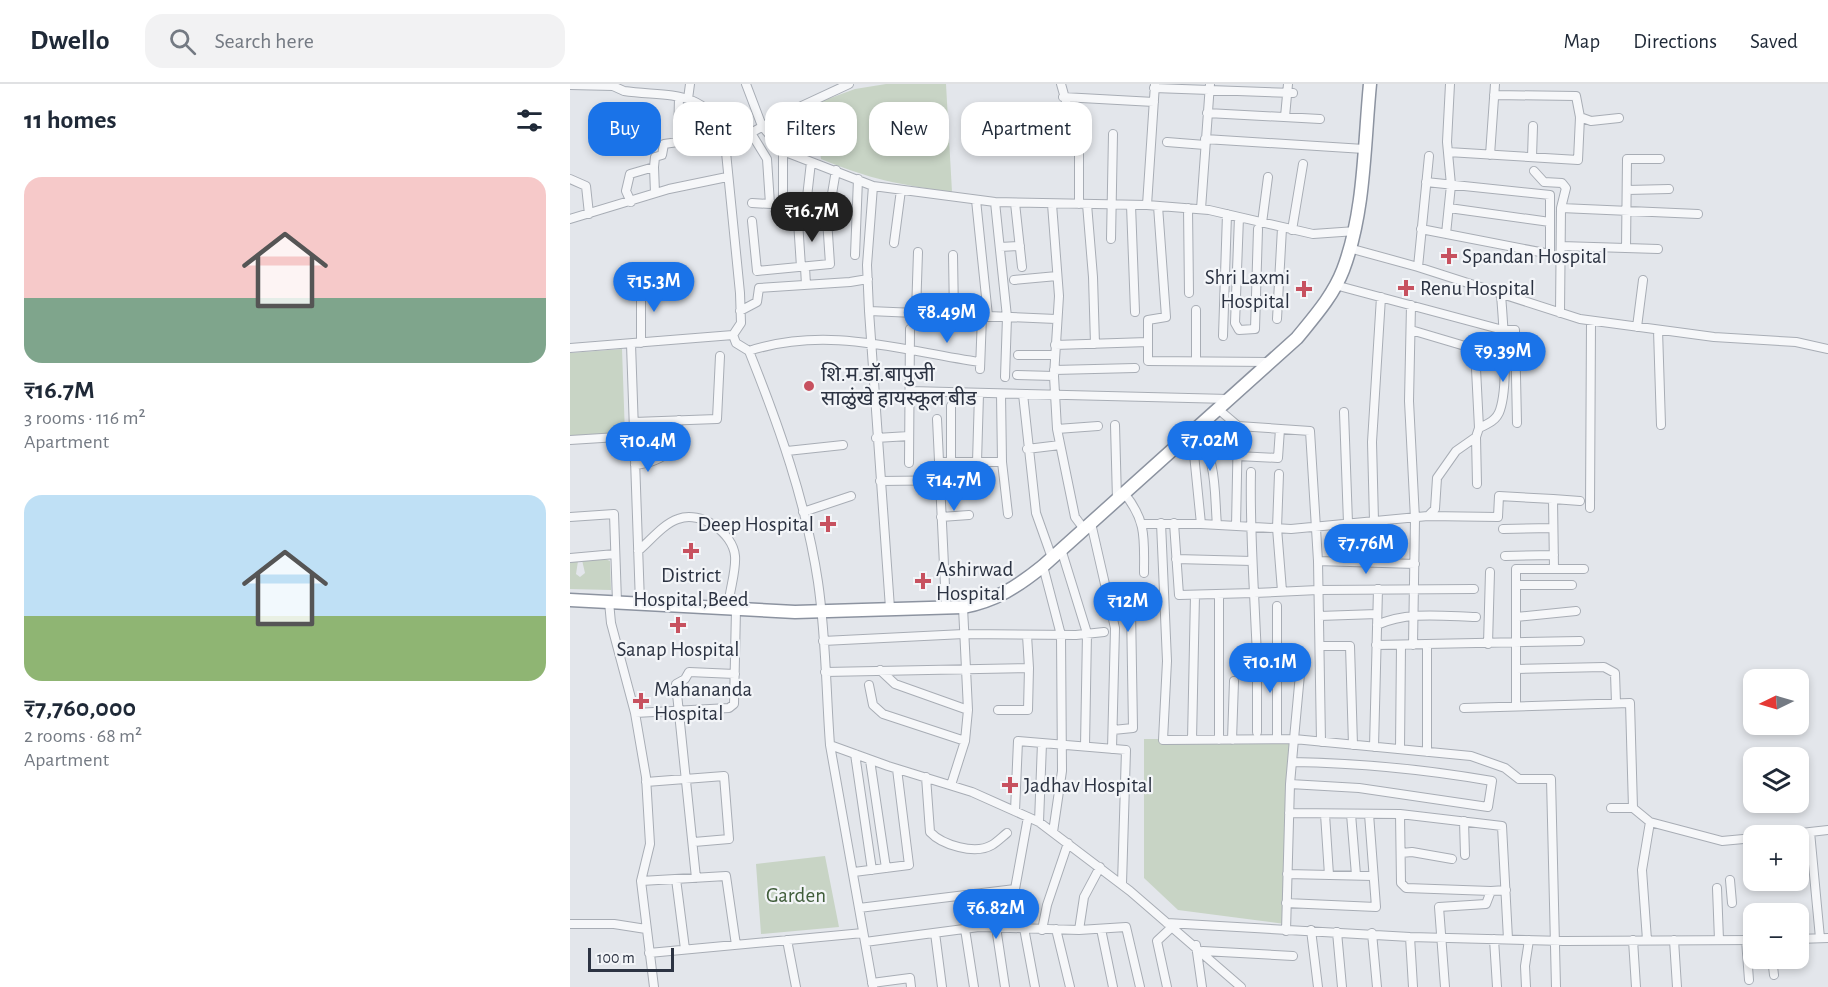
<!DOCTYPE html>
<meta charset="utf-8">
<style>
body{margin:0;font-family:"Alegreya Sans","Noto Sans Devanagari",sans-serif;background:#f2f2f3;color:#1f2937;height:100vh;display:flex;flex-direction:column;font-size:22px;white-space:nowrap}
*{box-sizing:border-box;margin:0}
p{font-size:20px;color:#747a83}
.icon{flex:none;width:33px;height:33px;fill:none;stroke:currentColor;stroke-width:2;stroke-linecap:round;stroke-linejoin:round}
.map{position:relative;flex:1;overflow:hidden}
.drawer{display:flex;flex-direction:column;background:#fff;width:570px}
.drawer>*{flex:none}
.guide{position:absolute;left:18px;top:18px;width:570px;height:54px;display:flex;gap:12px}
.needle{width:39px;rotate:265deg}
.controls{position:absolute;left:1173px;top:585px;display:grid;gap:12px}
.controls a{display:grid;place-items:center;width:66px;height:66px;border-radius:12px;background:#fff;box-shadow:0 3px 9px #0003;font-size:30px}
.scale{position:absolute;left:18px;bottom:15px;width:86px;box-sizing:border-box;padding-left:6px;border:3px solid #2c3342;border-top:0;font-size:16px;line-height:21px;white-space:nowrap;color:#2c3342;-webkit-text-stroke:4px #f3f5f8;paint-order:stroke}
.price{position:absolute;translate:-50% -51px;padding:0 14px;border-radius:21px;background:#1a73e8;color:#fff;font-size:20px;line-height:39px;filter:drop-shadow(0 2px 3px #0008)}
.price::after{content:'';position:absolute;left:50%;top:36px;width:18px;height:14px;margin-left:-9px;background:inherit;clip-path:polygon(0 0,100% 0,50% 100%)}
.price.active{background:#222;color:#fff}
ul{padding:0;list-style:none}
li{display:grid;align-content:center;gap:12px;height:318px;padding:0 24px}
li span{display:grid;place-items:center;height:186px;border-radius:18px;color:#555}
li>.icon{margin-inline-start:auto}
span .icon{width:108px;height:108px;fill:#fffc;stroke-width:1}
li b{font-size:26px}
h2{display:flex;justify-content:space-between;align-items:center;height:72px;padding:0 24px;font-size:26px}
.tag{padding:0 21px;border-radius:18px;background:#fff;box-shadow:0 3px 9px #0003;font-size:21px;line-height:54px}
.tag.active{background:#1a73e8;color:#fff}
header{display:flex;align-items:center;gap:36px;box-sizing:border-box;height:84px;padding:0 30px;background:#fff;border-bottom:2px solid #e0e1e3}
header strong{font-size:28px}
nav{display:flex;gap:33px;margin-inline-start:auto;font-size:21px}
.search{width:420px;height:54px;background:#f2f2f3;display:flex;align-items:center;gap:15px;box-sizing:border-box;padding:0 21px;border-radius:18px;color:#747a83;font-size:22px}
main{display:flex;flex:1;min-height:0}
.map>svg:first-child{display:block}
</style>
<header>
<strong>Dwello</strong>
<div class="search"><svg class="icon" aria-label="search" viewBox="0 0 24 24"><circle cx="10" cy="10" r="6"/><path d="M15 15l6 6"/></svg>Search here</div>
<nav><a>Map</a><a>Directions</a><a>Saved</a></nav>
</header>
<main>
<section class="drawer">
<h2>11 homes<svg class="icon" aria-label="filters" viewBox="0 0 24 24"><path d="M4 7h16M4 17h16"/><circle cx="9" cy="7" r="2"/><circle cx="15" cy="17" r="2"/></svg></h2>
<ul>
<li><span style="background:linear-gradient(#f6c9c9 65%,#7fa58c 0)"><svg class="icon" aria-label="home" viewBox="0 0 24 24"><path d="M3 11l9-7 9 7M6 9v11h12V9"/></svg></span><div><b>₹16.7M</b><p>3 rooms · 116 m²</p><p>Apartment</p></div></li>
<li><span style="background:linear-gradient(#bfe0f5 65%,#8fb573 0)"><svg class="icon" aria-label="home" viewBox="0 0 24 24"><path d="M3 11l9-7 9 7M6 9v11h12V9"/></svg></span><div><b>₹7,760,000</b><p>2 rooms · 68 m²</p><p>Apartment</p></div></li>
</ul>
</section>
<div class="map">
<svg width="1258" height="903" viewBox="0 0 1258 903">
<rect width="100%" height="100%" fill="#e3e6eb"/>
<path fill="#c8d4c5" d="M316,0H376L382,108C332,101 298,95 251,75L244,20L285,5Z
M52,265L55,351L0,354V269Z
M35,475L40,477L41,506L0,505V478L8,477L6,490L10,493L15,489L12,476Z
M574,655H724L715,840L608,826L574,794Z
M255,772L269,843L191,850L186,780Z"/>
<g fill="none" stroke-linecap="round" stroke-linejoin="round">
<g stroke="#a8adb5" stroke-width="10">
<path id="minor" d="M176,0L192,42L213,67L303,102L425,118L577,121L639,126L743,150L786,147
M491,0L509,64V120
M0,1L43,2L54,7C96,13 132,4 154,48L170,209L171,239L163,251L166,259L179,267C209,342 236,418 248,498C256,552 256,607 260,661L318,682L402,708L469,738L560,807L671,903
M584,4L723,9
M493,13L584,18
M118,15L120,0
M637,29L750,35
M715,33L718,0
M1010,33L1021,37L1049,34
M181,49L197,75L200,120
M635,55L794,65
M597,58L635,61
M155,63L221,27L279,0
M213,67V121
M878,68L1008,76L1010,33L1006,12L924,11
M920,71L925,0
M962,73L963,42
M84,83L85,109
M964,87L974,98L992,99L996,104L991,124L990,229
M0,95L16,102L19,130
M303,102L297,181L299,227L320,524
M1057,106L1099,105
M406,116L418,232
M61,118L56,107L60,90L84,83L85,73L92,71L94,60L108,58L109,13
M425,118L437,233L435,293
M182,119L236,122L241,78
M445,119L452,183
M482,120L489,212L484,292L487,345L505,433L514,445
M517,120L523,193L525,260
M561,121L565,228
M577,121L585,0
M588,122L596,233L578,236V277L700,278
M618,124L619,209
M879,124L980,138
M991,124L1128,130
M631,125L640,0
M259,128L266,86
M669,133L665,239L669,246L685,245L688,145
M0,135L99,105L157,93
M182,137L187,187L260,180L257,135
M228,137L231,183
M692,139L698,93
M851,145L980,170V111L856,98
M722,146L733,80
M876,150L881,101L877,58L880,0
M541,155L543,50
M324,159L331,106
M991,162L1088,165
M430,163L450,162
M779,164L848,183L1010,235L1144,253L1226,258L1258,265
M1056,164L1057,75H1090
M285,171L288,95
M383,171L384,231
M235,183L236,201
M848,183L859,72
M444,196L487,192
M765,201L933,246H945L947,339
M841,221L839,317L845,435L843,561
M626,226V277
M170,227L187,218L189,204L280,198L298,195
M299,227L486,235
M346,229L348,168
M707,235L712,144
M1067,243L1073,196
M841,246L905,265L933,263
M1088,246L1091,341
M653,252L657,130
M71,259V198
M61,260L70,519
M485,261L578,258
M0,264L163,251
M179,267C259,241 332,267 410,278
M448,271H485
M410,285L412,232
M484,286L565,284
M447,291L484,292
M340,307L659,315
M431,310L432,378L438,430
M453,310L466,429L482,474
M648,325L668,342
M774,328L778,439
M367,335L376,523
M64,338L147,335L150,272
M545,341L547,416
M909,344C918,340 927,336 930,326C939,299 933,240 931,210
M487,345L528,342
M623,347C648,371 644,408 647,441
M906,353L907,400
M306,354L339,352
M0,356L64,352
M610,359L620,363L624,370L631,440
M457,365L490,361
M217,367L273,361
M667,372L708,374L710,345
M369,378H432
M381,378V322
M407,378L409,310
M339,379L340,245
M65,381C96,377 105,367 109,336
M681,388C680,429 682,469 684,509L748,506L904,505
M709,390L707,444L712,507
M310,397L397,396
M554,409C577,437 574,455 574,489
M1020,424L1021,237
M233,428L281,412
M858,432L928,433L929,412L983,415
M0,433L44,430L47,518
M371,433L399,431
M804,437L802,358L811,213
M521,439L545,544L542,665
M591,439L597,577L593,656L724,655L720,700L716,847
M604,439L609,511L684,509L687,572L707,573
M572,440H631L721,445L858,432L865,425L867,394L886,367L906,353L909,344L905,265
M666,442L668,342L740,347L748,477L751,658
M933,445L983,444
M491,465L517,549L515,662
M68,467C80,457 93,440 108,435C131,426 163,449 165,472C166,484 162,498 160,510
M935,472L984,471
M0,474L45,470
M606,475L682,477
M748,477L845,480
M473,482L491,551L492,687L483,748
M984,485L983,415L1010,417
M946,501H1002
M39,518L41,539L65,629L76,693L80,760L71,797L84,903
M749,532L807,530
M946,533L1006,527
M807,541C837,527 873,532 906,533
M457,551L459,584
M253,557L394,550L506,551L534,548
M918,560L920,488
M806,561L1010,557
M750,562H780L783,661
M947,585L1034,583L1045,589L1046,619
M310,586L325,600L398,626
M255,588L459,584L458,626H428
M730,590L724,655L901,672L935,684L949,695H981L986,903
M299,601L303,621L313,630L395,657
M946,622V485H1014
M894,624L1060,619L1063,724
M65,629L159,624L164,620L166,525
M543,646L563,644L561,525L558,510L550,504
M687,648V572
M707,655V522
M622,656L625,511
M649,656V512
M662,656L664,597
M260,661L303,903
M804,663L808,505
M830,665L831,561
M857,668V561
M285,670L302,786
M300,676L316,784
M356,693L360,748C372,761 405,771 422,761C427,758 432,753 437,749
M76,698L154,692L159,755L124,758
M720,700L789,704L918,723L922,697C853,685 791,679 722,678
M381,701L395,657L398,626L393,523
M1041,724H1063L1080,738L1152,757L1184,754
M445,727L448,657L556,666L552,800
M719,729L830,730L932,742L938,855
M755,730L759,791
M781,730L786,791
M830,730L831,799L836,804L921,807
M894,737L895,771
M469,738L472,659
M1240,748L1258,746
M1208,752L1240,748L1250,854
M831,769L842,768L882,775
M284,788L339,781L327,685
M717,790L803,792
M126,794L106,600L115,595L119,588L165,590
M106,795L115,865
M1160,796L1162,819
M71,797L156,792L166,861
M1147,804L1149,856
M716,819L806,823L799,730
M289,824L445,805L458,733
M597,839L840,853L994,857L1184,856
M0,840H44L76,845
M426,843L435,903
M454,844L465,903
M395,845L404,903
M486,845L500,903
M531,845L543,903
M472,846L477,821L498,759
M509,846L514,813L530,783
M741,846L748,903
M767,848L772,903
M365,849L372,903
M802,849L807,903
M840,853L843,903
M924,855L927,903
M1228,855L1258,854
M217,856L226,903
M1063,856L1066,903
M1077,856L1072,786L1080,738
M1104,856L1107,903
M1176,856L1179,896
M295,858L409,843L509,846L556,843L570,903
M626,861L632,903
M633,867L723,872
M79,869L293,849
M1202,874L1204,891
M302,899L340,894L341,903
M597,903L587,857L602,843
M875,903L869,823L916,820L921,807L936,806
M956,903L955,882L959,856"/>
</g>
<g stroke="#8c93a0" stroke-width="15">
<path id="highway" d="M0,516L225,528L393,523C425,517 447,503 473,482L727,254C744,233 763,212 773,186C795,128 794,61 800,0"/>
</g>
<use href="#minor" stroke="#f6f7f9" stroke-width="8"/>
<use href="#highway" stroke="#fff" stroke-width="12"/>
</g>
<g fill="#c7515f" stroke="#f3f5f8" stroke-width="2">
<path d="M876 163h6v6h6v6h-6v6h-6v-6h-6v-6h6z"/>
<path d="M833 195h6v6h6v6h-6v6h-6v-6h-6v-6h6z"/>
<path d="M731 196h6v6h6v6h-6v6h-6v-6h-6v-6h6z"/>
<circle cx="239" cy="302" r="6"/>
<path d="M255 431h6v6h6v6h-6v6h-6v-6h-6v-6h6z"/>
<path d="M118 458h6v6h6v6h-6v6h-6v-6h-6v-6h6z"/>
<path d="M350 488h6v6h6v6h-6v6h-6v-6h-6v-6h6z"/>
<path d="M105 532h6v6h6v6h-6v6h-6v-6h-6v-6h6z"/>
<path d="M68 608h6v6h6v6h-6v6h-6v-6h-6v-6h6z"/>
<path d="M437 692h6v6h6v6h-6v6h-6v-6h-6v-6h6z"/>
</g>
<g text-anchor="middle" dominant-baseline="central" stroke-width="4.5" stroke-linejoin="round" paint-order="stroke">
<g font-size="21" fill="#2c3342" stroke="#f3f5f8" text-anchor="start">
<text x="892" y="172">Spandan Hospital</text>
<text x="720" y="193" text-anchor="end">Shri Laxmi<tspan x="720" dy="24">Hospital</tspan></text>
<text x="850" y="204">Renu Hospital</text>
<text x="251" y="290">शि.म.डॉ.बापुजी<tspan x="251" dy="24">साळुंखे हायस्कूल बीड</tspan></text>
<text x="244" y="440" text-anchor="end">Deep Hospital</text>
<text x="366" y="485">Ashirwad<tspan x="366" dy="24">Hospital</tspan></text>
<text x="121" y="491" text-anchor="middle">District<tspan x="121" dy="24">Hospital,Beed</tspan></text>
<text x="108" y="565" text-anchor="middle">Sanap Hospital</text>
<text x="84" y="605">Mahananda<tspan x="84" dy="24">Hospital</tspan></text>
<text x="454" y="701">Jadhav Hospital</text>
</g>
<g font-size="21" fill="#405d3a" stroke="#f3f5f8">
<text x="226" y="811">Garden</text>
</g>
</g>
</svg>
<div class="controls">
<a><svg class="needle" viewBox="-14 -14 28 28"><path d="M0-13l5 13h-10z" fill="#e53935"/><path d="M0 13l5-13h-10z" fill="#747a83"/></svg></a>
<a><svg class="icon" aria-label="layers" viewBox="0 0 24 24"><path d="M12 4l9 5-9 5-9-5zM3 14l9 5 9-5"/></svg></a>
<a>+</a>
<a>−</a>
</div>
<div class="scale">100 m</div>
<b class="price active" style="left:242px;top:159px">₹16.7M</b>
<b class="price" style="left:84px;top:229px">₹15.3M</b>
<b class="price" style="left:377px;top:260px">₹8.49M</b>
<b class="price" style="left:933px;top:299px">₹9.39M</b>
<b class="price" style="left:640px;top:388px">₹7.02M</b>
<b class="price" style="left:78px;top:389px">₹10.4M</b>
<b class="price" style="left:384px;top:428px">₹14.7M</b>
<b class="price" style="left:796px;top:491px">₹7.76M</b>
<b class="price" style="left:558px;top:549px">₹12M</b>
<b class="price" style="left:700px;top:610px">₹10.1M</b>
<b class="price" style="left:426px;top:856px">₹6.82M</b>
<div class="guide">
<a class="tag active">Buy</a>
<a class="tag">Rent</a>
<a class="tag">Filters</a>
<a class="tag">New</a>
<a class="tag">Apartment</a>
</div>
</div>
</main>
